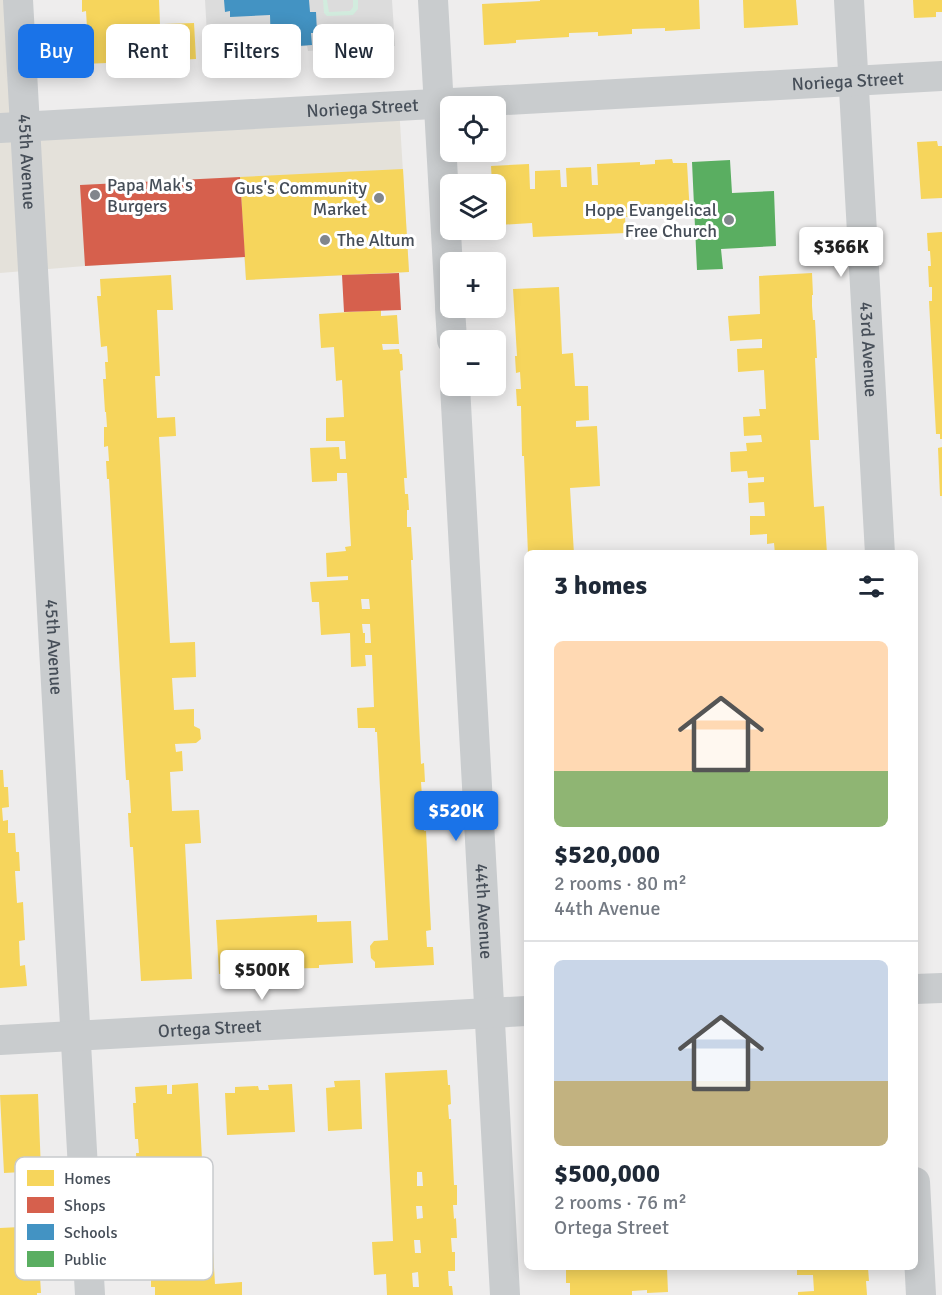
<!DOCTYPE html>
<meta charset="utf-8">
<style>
body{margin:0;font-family:Signika,sans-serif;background:#f2f2f3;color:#1f2937;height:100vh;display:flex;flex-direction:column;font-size:22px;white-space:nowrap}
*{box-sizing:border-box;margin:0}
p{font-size:20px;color:#747a83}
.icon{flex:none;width:33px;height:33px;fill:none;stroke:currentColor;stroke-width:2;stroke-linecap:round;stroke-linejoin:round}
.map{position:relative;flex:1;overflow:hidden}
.side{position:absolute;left:524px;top:550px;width:394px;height:720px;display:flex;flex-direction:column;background:#fff;border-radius:9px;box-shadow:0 3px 15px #0003}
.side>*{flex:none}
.top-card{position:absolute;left:18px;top:24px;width:416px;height:54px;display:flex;gap:12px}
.tools{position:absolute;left:440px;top:96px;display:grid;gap:12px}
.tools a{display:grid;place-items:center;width:66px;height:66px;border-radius:9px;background:#fff;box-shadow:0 3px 15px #0003;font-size:30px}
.price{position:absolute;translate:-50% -51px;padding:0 14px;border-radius:6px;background:#fff;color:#222;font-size:20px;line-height:39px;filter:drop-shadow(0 2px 3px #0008)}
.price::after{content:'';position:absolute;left:50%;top:36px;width:18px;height:14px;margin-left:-9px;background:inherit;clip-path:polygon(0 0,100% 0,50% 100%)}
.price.active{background:#1a73e8;color:#fff}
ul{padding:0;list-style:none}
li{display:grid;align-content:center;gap:12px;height:318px;padding:0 30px}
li+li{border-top:2px solid #e0e1e3}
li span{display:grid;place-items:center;height:186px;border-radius:9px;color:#555}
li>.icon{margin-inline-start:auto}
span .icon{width:108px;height:108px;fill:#fffc;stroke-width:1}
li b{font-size:26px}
h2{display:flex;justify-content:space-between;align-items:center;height:72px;padding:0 30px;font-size:26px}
.tag{padding:0 21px;border-radius:9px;background:#fff;box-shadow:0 3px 15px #0003;font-size:21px;line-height:54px}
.tag.active{background:#1a73e8;color:#fff}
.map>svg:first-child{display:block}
</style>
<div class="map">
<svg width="942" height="1295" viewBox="0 0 942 1295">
<rect width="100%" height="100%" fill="#eeeded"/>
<path fill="#e4e1da" d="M0,0H18L25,126L399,106L409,272L246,280L244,257L85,266L0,273Z"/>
<path fill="#dcdcdc" d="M205,0H392L395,46L308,51L307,46L208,51Z"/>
<path fill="#d2ecde" d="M323,0H327L329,12L350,11L353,7V0H358V9L353,15L327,16L324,13Z"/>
<path fill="#f6d55c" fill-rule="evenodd" d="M82,0H159L160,25H155V38H164V24L194,23L196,59L176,60V64L107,67V63L83,64V48H80L79,29L87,28L86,11L82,12Z
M540,0H699L700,29L665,31V28L632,29V34L598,36V32L569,33V37L516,40V43L484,45L482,4L540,1Z
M743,0H796L798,25L744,28Z
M913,0H942V12H936V17L914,18Z
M937,141L938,146H942V198L921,199L917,142Z
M672,159L673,163H687L690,215L625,217L626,233L533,237L532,223L499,225L497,191H495V184H492L491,166L529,164L530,189H535V171L560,170L561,187H567L566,168L591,167L592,185H598L597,164L640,162V165L655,164V160Z
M403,169L409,272L246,280L240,177Z
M942,232V439H940V434H936L929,301H932V287H929L928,266H931L930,251H928L927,233Z
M812,273L813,295H812V306L813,320H815L817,358H815L819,440H810L812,475L814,507L824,506L827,554H775L774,543L767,544V534L750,535V516H765L764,502L749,503L748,483L764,482V477L748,478L747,471L731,472L730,452L747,451L746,443L762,442L761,435L744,436L743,417L760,416L759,409H766L764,370L738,372L737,349L762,348V339L730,341L728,316L760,314L759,276Z
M171,275L173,310H157L160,376H155L157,418L175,417L176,436L159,437L170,643L195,642L196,677L172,678L174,710L194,709V726L200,729L201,739L196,743L175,744L176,752L182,751L183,771L170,772L172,811L199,810L201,843L185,844L192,979L141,981L133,847H130L128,813H131L129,780H126L109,479H107L106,461H109L108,446L104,447V427H107L106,412H105L103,379H106L105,362H108L107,346L101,347L97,296H101L100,279Z
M559,287L562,354L573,353L575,386H588L589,420L576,421V427L597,426L600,486L570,488L574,554H528L524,456H522L521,406H517L516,389H521L520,372L516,373L515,356H517L513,289Z
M381,310V316L397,315L399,344H382L383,350L399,349L400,354H402L403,370L400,371L407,478H404L405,494H408L409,510H407V527H411L413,560H411L421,764L424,763L425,782H421L422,797H425L426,815H423L424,831H426L431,930L426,931L427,947H433L434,965L375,968V962L371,958L370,946L374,941L388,940L377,732H375V728H358L357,708L374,707L372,655H365L366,666L351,667L350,633L321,635L319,602H312L310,582L348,580V576L327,577L326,553L346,551L345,547L351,546L347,473H337V481L312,482L310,448L339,447L340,459H346L345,441H326V418L344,417L342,380L336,381L334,347L321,348L319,314ZM361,599H369L370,609H362ZM362,624H370L371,643H365V633H363Z
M942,447V496H940L938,448Z
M0,770H3L4,787H8L9,807L2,808L3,821L8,820V833H15L16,852H19L20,871H15L17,903L23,902L25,940L19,941L20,966L25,965L27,986L0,988Z
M317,915V922L351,921L353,963L319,965V968L266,969V971L219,974L216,920Z
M447,1070L448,1085H450L451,1104L448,1105L449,1119H451L454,1185H457V1205H453L454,1219L456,1218L457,1238H451L452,1252H455V1271H448L449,1286H452L453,1295H387L386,1274L374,1275L372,1242L393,1241L385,1073ZM417,1172H422L423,1186H417ZM416,1206H422L423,1218L417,1219ZM414,1240H420L421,1253H415ZM418,1272L419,1287H413L412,1273Z
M360,1080L362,1129L328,1131L326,1088L335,1087L334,1081Z
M198,1083L205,1217H207L209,1251H213L215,1284L242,1282V1295H155V1287H151V1272L148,1273L146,1239L143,1240L141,1207H138V1189H141L140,1173H137L136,1153H139L138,1139H135L133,1103H136L135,1087L167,1085V1094H172V1085Z
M292,1084L295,1132L227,1135L225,1093H235V1087L258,1086L259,1090H269L268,1085Z
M38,1094L41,1171L4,1173L0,1095Z
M41,1226L43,1260H39L41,1293H37V1295H0V1228Z
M566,1268H667L668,1292L647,1293V1290L632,1291V1295H570V1283H566Z
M797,1268H868L869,1281H866L867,1295H798V1292L814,1291L813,1275H797Z"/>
<path fill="#d6604d" d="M240,177L245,257L85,266L80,185Z
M399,273L401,310L344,312L342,275Z"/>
<path fill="#4393c3" d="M224,0H309L310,12H316L317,33H311L312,45L271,48L270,15L230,17V11L225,12Z"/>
<path fill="#5aae61" d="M730,160L732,193L774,191L776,246L721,249L723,269L697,270L692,162Z"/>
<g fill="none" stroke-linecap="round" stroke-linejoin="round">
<g stroke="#c9ccce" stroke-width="30">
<path id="s1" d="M18,0L90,1295"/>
<path d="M433,0L450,304"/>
<path id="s2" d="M849,0L880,554"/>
<path id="s3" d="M0,128L942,76"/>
<path d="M450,308L452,340"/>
<path id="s4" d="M455,386L505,1295"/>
<path d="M915,989L942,988"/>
<path id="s5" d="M0,1040L526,1011"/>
<path d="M915,1182L921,1295"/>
</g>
</g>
<g fill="#81868c" stroke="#fff" stroke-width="2">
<circle cx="95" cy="195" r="6"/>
<circle cx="379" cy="198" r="6"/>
<circle cx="729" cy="220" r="6"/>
<circle cx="325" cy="240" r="6"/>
</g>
<g text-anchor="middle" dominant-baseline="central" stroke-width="6" stroke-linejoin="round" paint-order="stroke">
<g font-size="18" fill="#464e58" stroke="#fff">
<text stroke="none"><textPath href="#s3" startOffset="849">Noriega Street</textPath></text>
<text stroke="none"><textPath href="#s3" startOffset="363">Noriega Street</textPath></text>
<text stroke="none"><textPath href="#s1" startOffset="162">45th Avenue</textPath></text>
<text stroke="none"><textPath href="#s2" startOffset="350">43rd Avenue</textPath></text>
<text stroke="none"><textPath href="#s1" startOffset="648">45th Avenue</textPath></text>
<text stroke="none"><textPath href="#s4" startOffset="526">44th Avenue</textPath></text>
<text stroke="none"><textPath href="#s5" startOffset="210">Ortega Street</textPath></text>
</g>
<g font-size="18" fill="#464e58" stroke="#fff" text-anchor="start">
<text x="107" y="185">Papa Mak's<tspan x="107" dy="21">Burgers</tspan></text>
<text x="367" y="188" text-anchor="end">Gus's Community<tspan x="367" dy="21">Market</tspan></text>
<text x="717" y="210" text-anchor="end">Hope Evangelical<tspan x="717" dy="21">Free Church</tspan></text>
<text x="337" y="240">The Altum</text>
</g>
</g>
<rect x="15" y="1157" width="198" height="123" rx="9" fill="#fff" stroke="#c8cacd" stroke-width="1.5"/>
<rect x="27" y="1170" width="27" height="16" fill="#f6d55c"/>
<rect x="27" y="1197" width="27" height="16" fill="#d6604d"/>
<rect x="27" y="1224" width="27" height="16" fill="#4393c3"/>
<rect x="27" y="1251" width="27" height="16" fill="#5aae61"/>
<g font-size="16" fill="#464e58">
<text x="64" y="1184">Homes</text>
<text x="64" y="1211">Shops</text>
<text x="64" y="1238">Schools</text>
<text x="64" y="1265">Public</text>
</g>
</svg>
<div class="tools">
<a><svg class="icon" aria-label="locate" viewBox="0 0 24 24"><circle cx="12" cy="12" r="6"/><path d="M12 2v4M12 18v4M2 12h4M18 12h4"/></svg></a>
<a><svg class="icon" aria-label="layers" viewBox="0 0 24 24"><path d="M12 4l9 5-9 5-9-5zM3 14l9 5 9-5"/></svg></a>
<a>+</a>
<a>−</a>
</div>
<b class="price" style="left:841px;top:278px">$366K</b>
<b class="price active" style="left:456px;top:842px">$520K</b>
<b class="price" style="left:262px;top:1001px">$500K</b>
<div class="top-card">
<a class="tag active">Buy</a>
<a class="tag">Rent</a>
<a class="tag">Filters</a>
<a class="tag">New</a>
</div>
<section class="side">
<h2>3 homes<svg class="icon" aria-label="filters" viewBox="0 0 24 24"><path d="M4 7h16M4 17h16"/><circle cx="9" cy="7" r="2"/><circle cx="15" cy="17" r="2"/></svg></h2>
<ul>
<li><span style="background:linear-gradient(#ffd9b3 70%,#8fb573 0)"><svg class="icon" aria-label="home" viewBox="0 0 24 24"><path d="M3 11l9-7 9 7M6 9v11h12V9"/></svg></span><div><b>$520,000</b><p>2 rooms · 80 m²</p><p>44th Avenue</p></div></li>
<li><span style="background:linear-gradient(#c9d6e8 65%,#c2b280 0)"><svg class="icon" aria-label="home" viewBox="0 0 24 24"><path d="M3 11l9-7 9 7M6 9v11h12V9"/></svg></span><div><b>$500,000</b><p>2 rooms · 76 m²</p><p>Ortega Street</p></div></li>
</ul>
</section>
</div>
